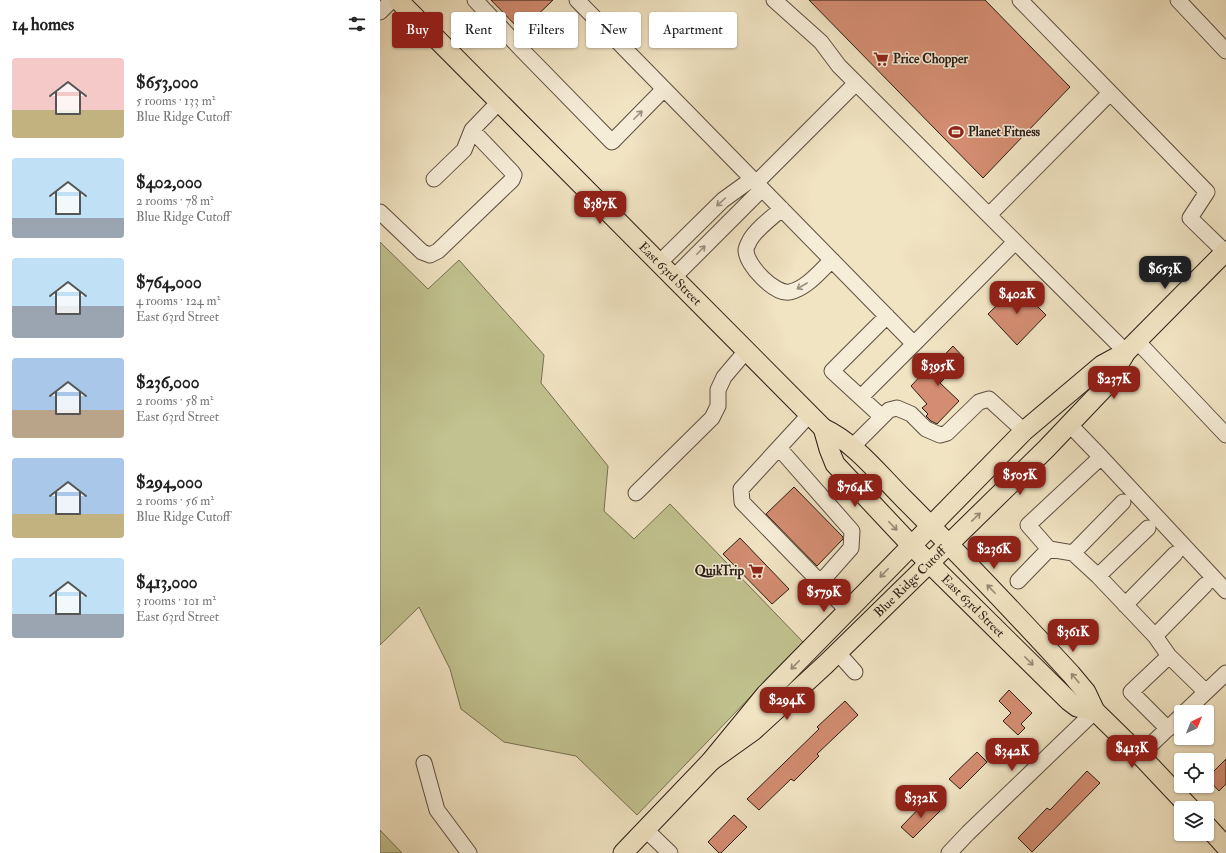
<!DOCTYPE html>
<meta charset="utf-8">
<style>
body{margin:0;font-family:"IM FELL Double Pica",serif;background:#f2f2f2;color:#222;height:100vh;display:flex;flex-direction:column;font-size:15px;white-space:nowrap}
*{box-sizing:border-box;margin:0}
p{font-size:13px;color:#767676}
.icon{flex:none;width:22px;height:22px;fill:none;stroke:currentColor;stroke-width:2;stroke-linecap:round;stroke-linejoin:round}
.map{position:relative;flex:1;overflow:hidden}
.sheet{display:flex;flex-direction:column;background:#fff;width:380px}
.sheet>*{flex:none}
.top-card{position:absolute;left:12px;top:12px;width:380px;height:36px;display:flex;gap:8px}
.needle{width:26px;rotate:43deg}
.tools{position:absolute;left:794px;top:705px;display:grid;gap:8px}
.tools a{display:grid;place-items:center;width:40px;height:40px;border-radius:4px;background:#fff;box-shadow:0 1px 3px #0004;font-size:20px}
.price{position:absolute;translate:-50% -34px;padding:0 9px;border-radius:8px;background:#8f2418;color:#fff;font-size:13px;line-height:26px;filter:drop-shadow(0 1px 2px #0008)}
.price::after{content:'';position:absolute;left:50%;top:24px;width:12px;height:9px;margin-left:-6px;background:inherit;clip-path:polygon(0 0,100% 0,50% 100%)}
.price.active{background:#222;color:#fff}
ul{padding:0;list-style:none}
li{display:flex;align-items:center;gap:12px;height:100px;padding:0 12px}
li span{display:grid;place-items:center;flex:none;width:112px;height:80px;border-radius:4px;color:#555}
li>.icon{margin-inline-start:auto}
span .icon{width:48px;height:48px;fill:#fffc;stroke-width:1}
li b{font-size:17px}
h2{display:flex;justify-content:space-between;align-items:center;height:48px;padding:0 12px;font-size:17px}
.chip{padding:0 14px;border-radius:4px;background:#fff;box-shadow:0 1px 3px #0004;font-size:14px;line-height:36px}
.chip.active{background:#8f2418;color:#fff}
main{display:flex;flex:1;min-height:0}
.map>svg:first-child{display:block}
</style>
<main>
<section class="sheet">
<h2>14 homes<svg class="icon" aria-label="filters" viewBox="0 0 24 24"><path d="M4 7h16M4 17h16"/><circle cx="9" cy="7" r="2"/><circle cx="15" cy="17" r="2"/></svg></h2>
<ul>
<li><span style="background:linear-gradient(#f6c9c9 65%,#c2b280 0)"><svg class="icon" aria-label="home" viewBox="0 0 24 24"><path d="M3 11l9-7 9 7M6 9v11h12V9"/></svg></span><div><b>$653,000</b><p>5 rooms · 133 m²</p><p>Blue Ridge Cutoff</p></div></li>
<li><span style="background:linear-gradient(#bfe0f5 75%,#9aa5b1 0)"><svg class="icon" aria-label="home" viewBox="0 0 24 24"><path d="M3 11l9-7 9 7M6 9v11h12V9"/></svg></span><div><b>$402,000</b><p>2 rooms · 78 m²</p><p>Blue Ridge Cutoff</p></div></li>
<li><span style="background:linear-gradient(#bfe0f5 60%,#9aa5b1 0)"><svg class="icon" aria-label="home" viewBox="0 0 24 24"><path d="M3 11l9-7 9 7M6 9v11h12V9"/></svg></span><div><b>$764,000</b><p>4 rooms · 124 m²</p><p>East 63rd Street</p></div></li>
<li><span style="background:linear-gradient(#a9c7e8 65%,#b9a48a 0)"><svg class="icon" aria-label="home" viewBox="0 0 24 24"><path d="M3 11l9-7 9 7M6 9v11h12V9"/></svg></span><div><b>$236,000</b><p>2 rooms · 58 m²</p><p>East 63rd Street</p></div></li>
<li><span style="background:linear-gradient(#a9c7e8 70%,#c2b280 0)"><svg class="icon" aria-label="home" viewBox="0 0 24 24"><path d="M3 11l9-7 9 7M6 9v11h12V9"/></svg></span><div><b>$294,000</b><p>2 rooms · 56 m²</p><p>Blue Ridge Cutoff</p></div></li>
<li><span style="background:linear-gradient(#bfe0f5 70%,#9aa5b1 0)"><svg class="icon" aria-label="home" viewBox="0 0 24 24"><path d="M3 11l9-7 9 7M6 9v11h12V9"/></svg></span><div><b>$413,000</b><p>3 rooms · 101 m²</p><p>East 63rd Street</p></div></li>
</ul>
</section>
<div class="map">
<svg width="846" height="853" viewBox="0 0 846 853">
<rect width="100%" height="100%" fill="#f1e4c3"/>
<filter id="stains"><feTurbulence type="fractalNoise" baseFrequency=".005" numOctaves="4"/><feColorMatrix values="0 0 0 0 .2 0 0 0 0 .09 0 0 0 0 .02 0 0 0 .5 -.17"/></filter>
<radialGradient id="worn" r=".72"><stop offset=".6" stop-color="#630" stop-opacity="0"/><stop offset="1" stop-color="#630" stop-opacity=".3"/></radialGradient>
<path fill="#c1c28f" stroke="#767052" d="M0,242L48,289L79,260L164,355L161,383L228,466L224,511L254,539L290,504L423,642L257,815L196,756L124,742L81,709L70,669L39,607L0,645Z
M0,830L22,853H0Z"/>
<path fill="#d48d72" stroke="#2a1d15" d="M111,0H173L141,31Z
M429,0H605L690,87L603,178Z
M637,286L666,315L637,345L608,314Z
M573,346L584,358L560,383L579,401L557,424L551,421L546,416L548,414L542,408L547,404L531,386L547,369L549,371Z
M414,487L463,537V539L437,566L386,514Z
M360,538L409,589L392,604L343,554Z
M629,690L652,713L641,724L645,728L638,735L623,721L631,713L619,701Z
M465,701L478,715L437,754L439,756L414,781L411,779L379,810L367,799L439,729L437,727Z
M597,752L607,762L580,789L569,779Z
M846,759V784L839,791L827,778Z
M707,771L720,783L652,852L638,838L667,808L670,810Z
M548,799L560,811L533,838L521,827Z
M354,815L367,827L341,853H339L328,842Z"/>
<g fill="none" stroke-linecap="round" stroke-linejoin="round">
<g stroke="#5c4f40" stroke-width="17">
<path id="minor" d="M95,0L141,49L232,142L284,89
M197,0L534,344L635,242
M394,0L441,42L459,66L746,352
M640,0L827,192L810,218L845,252
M798,0L846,51
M0,12L12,0
M54,179L84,150L92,130L119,102
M376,183L476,83
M402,209C392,217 374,231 369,242C368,244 366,248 366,250C366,265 395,295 410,292C427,288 440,271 452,260
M0,212L42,252L50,255L58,251L132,180L134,175L132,172L92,130
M609,215L730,93
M279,263L343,200L372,179
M293,278L382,189
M757,341L846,435
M481,397L534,344
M429,415L361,489L362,502L468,611
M502,417L452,371L507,316
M472,447L509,410L517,408L531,414L546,429L560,435L567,433L599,402L609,399L644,431
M399,448L472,531L471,548L440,583
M721,457L846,591
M256,493L332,418L338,406V390L344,377L366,351
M669,549L693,553L718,576L775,636L789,656
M693,553L743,502
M718,576L768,528
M638,581L669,549L648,525L721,457L690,425
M745,605L795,554
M775,636L825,585
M458,653L475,672
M805,712L846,673
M788,729L751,692L789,656L826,692
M760,755L801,716
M44,763L57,810L89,853
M266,830L290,853
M569,853L588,833L715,711"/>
</g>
<g stroke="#2a1d15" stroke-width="21">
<g id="major">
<path id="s1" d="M18,0L443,428C475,443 498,473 523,498C580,555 636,614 691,674L706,692L715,711L760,755L810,808"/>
<path id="s2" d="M443,428L449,449L455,464L531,545L689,701L697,707L715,711"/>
<path id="s3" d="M331,761L373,731L446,664L666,449L725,387L746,352L846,251"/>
<path d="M827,826L846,847"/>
<path d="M243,853L331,761L386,694L644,431L722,365L746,352"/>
</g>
</g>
<use href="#minor" stroke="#f6edd8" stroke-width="15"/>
<use href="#major" stroke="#f1e4c3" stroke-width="19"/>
</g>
<defs><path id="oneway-shaft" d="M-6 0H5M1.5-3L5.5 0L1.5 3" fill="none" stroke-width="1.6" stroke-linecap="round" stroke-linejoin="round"/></defs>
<g stroke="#9a8f80">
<use href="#oneway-shaft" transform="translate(258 115) rotate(-45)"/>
<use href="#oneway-shaft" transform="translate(341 202) rotate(138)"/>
<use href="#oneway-shaft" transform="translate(321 250) rotate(-45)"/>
<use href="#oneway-shaft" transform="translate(422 286) rotate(150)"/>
</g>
<g stroke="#978a75">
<use href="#oneway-shaft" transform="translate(596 517) rotate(-44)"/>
<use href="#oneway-shaft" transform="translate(513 526) rotate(46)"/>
<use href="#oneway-shaft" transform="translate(504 573) rotate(134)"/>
<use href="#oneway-shaft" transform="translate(611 589) rotate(-134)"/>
<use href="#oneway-shaft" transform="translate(649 661) rotate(45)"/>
<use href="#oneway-shaft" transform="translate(415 665) rotate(134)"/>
<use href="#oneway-shaft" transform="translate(695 678) rotate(-130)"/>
</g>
<defs>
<g id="supermarket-bare" transform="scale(1.2)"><path d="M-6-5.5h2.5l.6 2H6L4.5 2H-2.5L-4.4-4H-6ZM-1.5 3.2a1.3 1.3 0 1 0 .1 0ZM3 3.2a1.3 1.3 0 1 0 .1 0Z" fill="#8f2418" stroke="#f6edd8" stroke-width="2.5" paint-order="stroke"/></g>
<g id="stadium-bare" transform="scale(1.2)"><path d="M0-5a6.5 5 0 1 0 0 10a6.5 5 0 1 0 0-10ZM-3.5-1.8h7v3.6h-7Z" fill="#8f2418" stroke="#f6edd8" stroke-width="2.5" paint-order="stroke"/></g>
</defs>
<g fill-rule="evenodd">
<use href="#supermarket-bare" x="501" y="59"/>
<use href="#stadium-bare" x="576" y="132"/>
<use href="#supermarket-bare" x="376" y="571"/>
</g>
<g text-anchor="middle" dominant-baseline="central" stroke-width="3" stroke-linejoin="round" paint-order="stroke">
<g font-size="13" font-weight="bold" fill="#2a1d15" stroke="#f6edd8" text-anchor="start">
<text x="513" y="59">Price Chopper</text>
<text x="588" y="132">Planet Fitness</text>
<text x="364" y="571" text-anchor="end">QuikTrip</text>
</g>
<g font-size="13" fill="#2a1d15" stroke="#f6edd8">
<text stroke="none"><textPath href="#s1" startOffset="386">East 63rd Street</textPath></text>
<text stroke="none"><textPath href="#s3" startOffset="268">Blue Ridge Cutoff</textPath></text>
<text stroke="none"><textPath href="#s2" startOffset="236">East 63rd Street</textPath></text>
</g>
</g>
<rect width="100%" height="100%" filter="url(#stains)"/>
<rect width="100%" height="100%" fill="url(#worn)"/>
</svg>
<div class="tools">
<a><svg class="needle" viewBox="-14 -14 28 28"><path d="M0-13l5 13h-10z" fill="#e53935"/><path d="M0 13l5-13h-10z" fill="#767676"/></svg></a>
<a><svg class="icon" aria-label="locate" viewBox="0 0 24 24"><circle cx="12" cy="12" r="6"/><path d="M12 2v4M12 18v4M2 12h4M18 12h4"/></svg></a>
<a><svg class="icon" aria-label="layers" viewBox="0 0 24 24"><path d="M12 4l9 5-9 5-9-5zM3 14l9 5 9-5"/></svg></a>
</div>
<b class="price" style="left:220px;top:225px">$387K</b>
<b class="price active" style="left:785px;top:290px">$653K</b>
<b class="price" style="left:637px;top:315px">$402K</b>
<b class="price" style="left:558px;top:387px">$395K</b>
<b class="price" style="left:734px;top:400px">$237K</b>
<b class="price" style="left:640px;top:496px">$505K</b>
<b class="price" style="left:475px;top:508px">$764K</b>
<b class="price" style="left:614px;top:570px">$236K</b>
<b class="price" style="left:444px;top:613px">$579K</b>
<b class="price" style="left:693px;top:653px">$361K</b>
<b class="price" style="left:407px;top:721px">$294K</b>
<b class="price" style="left:752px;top:769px">$413K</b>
<b class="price" style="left:632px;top:772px">$342K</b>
<b class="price" style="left:541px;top:819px">$332K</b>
<div class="top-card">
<a class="chip active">Buy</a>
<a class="chip">Rent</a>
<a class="chip">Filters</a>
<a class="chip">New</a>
<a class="chip">Apartment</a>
</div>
</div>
</main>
